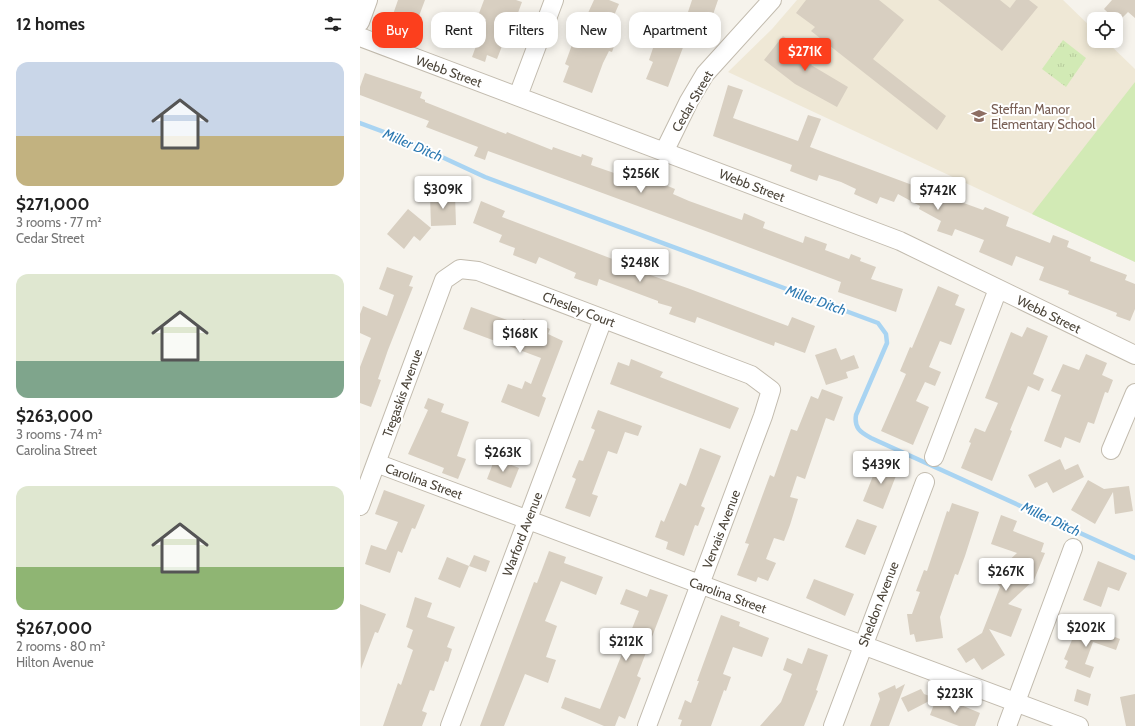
<!DOCTYPE html>
<meta charset="utf-8">
<style>
body{margin:0;font-family:Cabin,sans-serif;background:#f6f6f6;color:#222;height:100vh;display:flex;flex-direction:column;font-size:15px;white-space:nowrap}
*{box-sizing:border-box;margin:0}
p{font-size:13px;color:#767676}
.icon{flex:none;width:22px;height:22px;fill:none;stroke:currentColor;stroke-width:2;stroke-linecap:round;stroke-linejoin:round}
.map{position:relative;flex:1;overflow:hidden}
.details{display:flex;flex-direction:column;background:#fff;width:360px}
.details>*{flex:none}
.guide{position:absolute;left:12px;top:12px;width:380px;height:36px;display:flex;gap:8px}
.controls{position:absolute;left:727px;top:12px;display:grid;gap:8px}
.controls a{display:grid;place-items:center;width:36px;height:36px;border-radius:8px;background:#fff;box-shadow:0 2px 10px #0003;font-size:20px}
.price{position:absolute;translate:-50% -34px;padding:0 9px;border-radius:4px;background:#fff;color:#222;font-size:13px;line-height:26px;filter:drop-shadow(0 1px 2px #0008)}
.price::after{content:'';position:absolute;left:50%;top:24px;width:12px;height:9px;margin-left:-6px;background:inherit;clip-path:polygon(0 0,100% 0,50% 100%)}
.price.active{background:#fc3f1d;color:#fff}
ul{padding:0;list-style:none}
li{display:grid;align-content:center;gap:8px;height:212px;padding:0 16px}
li span{display:grid;place-items:center;height:124px;border-radius:12px;color:#555}
li>.icon{margin-inline-start:auto}
span .icon{width:72px;height:72px;fill:#fffc;stroke-width:1}
li b{font-size:17px}
h2{display:flex;justify-content:space-between;align-items:center;height:48px;padding:0 16px;font-size:17px}
.tag{padding:0 14px;border-radius:12px;background:#fff;box-shadow:0 2px 10px #0003;font-size:14px;line-height:36px}
.tag.active{background:#fc3f1d;color:#fff}
main{display:flex;flex:1;min-height:0}
.map>svg:first-child{display:block}
</style>
<main>
<section class="details">
<h2>12 homes<svg class="icon" aria-label="filters" viewBox="0 0 24 24"><path d="M4 7h16M4 17h16"/><circle cx="9" cy="7" r="2"/><circle cx="15" cy="17" r="2"/></svg></h2>
<ul>
<li><span style="background:linear-gradient(#c9d6e8 60%,#c2b280 0)"><svg class="icon" aria-label="home" viewBox="0 0 24 24"><path d="M3 11l9-7 9 7M6 9v11h12V9"/></svg></span><div><b>$271,000</b><p>3 rooms · 77 m²</p><p>Cedar Street</p></div></li>
<li><span style="background:linear-gradient(#dfe7d0 70%,#7fa58c 0)"><svg class="icon" aria-label="home" viewBox="0 0 24 24"><path d="M3 11l9-7 9 7M6 9v11h12V9"/></svg></span><div><b>$263,000</b><p>3 rooms · 74 m²</p><p>Carolina Street</p></div></li>
<li><span style="background:linear-gradient(#dfe7d0 65%,#8fb573 0)"><svg class="icon" aria-label="home" viewBox="0 0 24 24"><path d="M3 11l9-7 9 7M6 9v11h12V9"/></svg></span><div><b>$267,000</b><p>2 rooms · 80 m²</p><p>Hilton Avenue</p></div></li>
</ul>
</section>
<div class="map">
<svg width="775" height="726" viewBox="0 0 775 726">
<defs>
<pattern id="park-tufts" width="24" height="20" patternUnits="userSpaceOnUse"><rect width="24" height="20" fill="#d2eab5"/><path d="M3 7l-1-3M5 7V3M7 7l1-3M15 17l-1-3M17 17v-4M19 17l1-3" fill="none" stroke="#b6ca9c"/></pattern>
</defs>
<rect width="100%" height="100%" fill="#f6f3ec"/>
<path fill="#efe8d6" d="M437,0H703L734,30V41H746L775,69V262L368,72L412,29Z"/>
<path fill="#d2eab5" d="M775,82V262L672,214Z"/>
<path fill="url(#park-tufts)" d="M703,40L726,58L706,87L682,69Z"/>
<g fill="none" stroke-linecap="round" stroke-linejoin="round">
<path stroke="#a9d4f2" stroke-width="4.5" d="M0,123L43,139L125,177L518,323L526,334L527,343L496,415C494,428 500,432 511,438L775,558"/>
</g>
<path fill="#d8cfc1" d="M38,0H65L53,32L30,23Z
M124,0H156L162,2L152,29L149,28L137,59L127,55L125,62L112,57L126,19L118,16Z
M234,0H249L259,4L246,34L257,38L252,52L249,51L243,63L232,93L203,82L209,66L205,64L224,12L228,13Z
M332,0H358L348,29L325,21Z
M446,0H519L544,20L513,59L586,116L577,130L451,31L455,27L436,13Z
M578,0H640L650,8L656,0H669L678,7L642,51Z
M752,0H775V18L768,12L758,22L744,9Z
M307,21L330,29L308,87L286,79L293,62L289,60L294,45L289,43L296,23L304,26Z
M423,36L455,61L451,65L488,87L477,107L435,84L404,60Z
M5,73L62,92L60,98L65,100V102L146,134L147,132L192,150L193,147L221,157L222,154L233,158L231,165L283,183L286,177L315,189L313,194L329,201L382,220L384,213L405,222L403,228L443,243L445,236L467,244L465,250L489,259L491,254L501,258L500,261L516,267L511,279L543,289L536,312L478,292L481,282L351,233L128,151L125,160L114,156L118,147L66,127L69,121L0,95V87Z
M368,85L383,90L373,118L438,141L448,115L461,119L450,147L555,186L560,177L589,193L587,197L623,210L625,207L649,217L646,226L690,243L693,235L709,241L707,247L731,257L730,261L767,275L765,280L775,284V309L770,321L756,316L757,313L708,294L709,291L679,280L684,267L656,256L652,266L619,252L624,240L595,229L592,236L577,231L581,221L559,209L560,206L538,194L534,202L520,197L517,204L494,194L496,189L481,182L459,175L457,181L451,179L430,171L432,165L353,136Z
M95,194L96,225L71,226L70,195Z
M121,201L145,211L142,217L263,263L262,265L330,289L428,326L432,317L455,326L445,353L415,342L414,346L337,317L335,323L309,314L312,307L298,303V301L239,279L237,286L214,278L216,273L179,257L176,264L153,255L155,248L139,242L142,235L113,223Z
M48,209L71,228L60,241L54,236L44,249L27,234Z
M27,267L53,276L49,286L53,287L28,350L18,379L21,380L11,407L0,403V367L11,338L0,333V314L3,306L27,316L34,295L19,289Z
M578,286L599,295L595,305L605,309L591,345L580,341L569,367L581,372L575,386L565,382L556,401L569,407L553,445L521,431L546,374L540,371L550,347L552,348Z
M111,307L161,325L163,319L181,325L190,329L188,334L203,341L182,396L186,398L179,417L141,402L148,384L162,389L165,381L171,384L181,358L103,329Z
M667,327L688,336L673,374L684,379L679,391L668,386L650,430L652,431L632,481L601,468L611,443L609,442L615,428L625,432L638,403L625,398L651,332L662,337Z
M476,348L481,360L494,355L499,368L486,372L488,378L466,385L455,355Z
M726,354L747,363L742,375L753,380L748,393L745,392L734,424L728,422L720,443L705,437L701,448L684,441L701,395L691,391L703,364L719,370Z
M271,359L303,372L300,377L379,408L370,429L250,384L258,362L269,366Z
M462,389L483,397L474,421L466,418L445,479L437,476L430,497L438,499L430,525L424,541L414,538L406,559L416,563L408,581L398,577L396,582L377,575L389,544L385,543L410,475L414,477L431,429L437,431L451,396L458,399Z
M68,398L84,404L81,412L109,422L97,456L106,459L98,479L82,473L84,468L48,454L68,410L64,408Z
M238,410L282,426L278,436L265,432L257,454L248,451L232,494L238,496L230,517L205,508L216,479L212,477L219,460L223,461L235,430L231,428Z
M340,448L361,456L341,506L345,508L338,526L335,525L324,556L306,549L308,542L295,537L301,520L304,522L320,483L326,486Z
M135,458L159,468L151,488L127,479Z
M700,459L705,470L718,464L724,477L693,493L687,482L675,488L668,475Z
M519,461L539,468L523,509L503,501Z
M728,480L744,489L769,486L773,511L755,514L753,492L735,524L711,510Z
M24,490L65,505L55,529L52,528L42,553L38,551L30,573L5,564L11,545L26,550L38,522L15,514Z
M592,503L619,512L605,556L598,575L595,574L580,617L583,638L556,642L554,634L550,635L547,614H552L560,592L556,591L564,570L567,571L587,511L589,512Z
M641,515L657,521L653,531L684,543L681,552L685,553L674,580L648,604L662,609L651,637L629,629L645,655L622,670L614,658L606,663L597,649L622,633L640,587L631,577L657,553L631,544Z
M497,519L517,526L505,555L485,547Z
M189,551L206,557L204,563L243,577L236,595L201,581L185,621L197,626L186,657L196,660L188,683L165,674L144,726H120L174,582L177,583Z
M114,555L130,561L126,572L109,566Z
M87,557L109,566L100,588L78,579Z
M738,561L767,573L759,591L748,587L741,607L723,600Z
M454,579L494,594L485,616L446,598Z
M266,589L287,597L290,589L308,595L277,676L281,678L265,719L259,716L255,726H244L201,708L205,697L240,709L279,611L260,604Z
M55,597L72,603L67,617L95,627L87,647L92,649L88,662L85,661L74,691L70,690L62,711L67,713L62,726H23L38,683L41,685L53,650L47,647L53,630L46,627Z
M0,604L26,614L18,633L15,632L1,669Z
M361,615L380,622L379,626L409,638L402,657L373,647L363,674L371,677L366,691L364,690L351,726H320L322,720L318,719L325,700L331,703L339,681H337Z
M719,623L760,639L756,650L733,642L725,664L734,667L730,678L705,668L708,661L704,659Z
M448,648L468,655L456,690L458,691L444,726H400L421,702L432,674L423,670L427,658L442,664Z
M545,684L529,726H510L520,699L518,693L535,685L536,689Z
M561,689L564,694L575,698L548,712L541,698Z
M717,689L731,694L728,706L714,701Z
M775,694V726H766L760,697Z
M576,699L600,708L601,705L620,713L615,726H599L570,715Z"/>
<g fill="none" stroke-linecap="round" stroke-linejoin="round">
<g stroke="#c2bbae" stroke-width="20">
<path id="minor" d="M0,22L8,0
M0,37L540,241L775,355
M158,96L194,0
M304,152L329,101L345,74L412,0
M751,450L775,393
M574,457L638,289
M16,463L719,726
M0,506L84,280L100,269L118,271L391,375L411,390L403,416L287,726
M90,726L243,319
M473,726L565,482
M647,726L713,548"/>
</g>
<use href="#minor" stroke="#fff" stroke-width="18"/>
</g>
<defs>
<g id="school-bare" transform="scale(1.2)"><path d="M0-5L7-2L0 1L-7-2ZM-4 1L0 2.5L4 1V4Q0 6-4 4Z" fill="#8d6e63" stroke="#fff" stroke-width="2.5" paint-order="stroke"/></g>
</defs>
<g fill-rule="evenodd">
<use href="#school-bare" x="619" y="116"/>
</g>
<g text-anchor="middle" dominant-baseline="central" stroke-width="4" stroke-linejoin="round" paint-order="stroke">
<g font-size="13" fill="#4b4439" stroke="#fff">
<text transform="translate(89 71) rotate(20)">Webb Street</text>
<text transform="translate(332 101) rotate(-60)">Cedar Street</text>
<text transform="translate(392 185) rotate(21)">Webb Street</text>
<text transform="translate(219 309) rotate(21)">Chesley Court</text>
<text transform="translate(689 314) rotate(26)">Webb Street</text>
<text transform="translate(42 393) rotate(-70)">Tregaskis Avenue</text>
<text transform="translate(64 481) rotate(20)">Carolina Street</text>
<text transform="translate(361 529) rotate(-69)">Vervais Avenue</text>
<text transform="translate(162 534) rotate(-69)">Warford Avenue</text>
<text transform="translate(368 595) rotate(20)">Carolina Street</text>
<text transform="translate(518 604) rotate(-69)">Sheldon Avenue</text>
</g>
<g font-size="13" fill="#785e54" stroke="#fff" text-anchor="start">
<text x="631" y="109">Steffan Manor<tspan x="631" dy="15">Elementary School</tspan></text>
</g>
<g font-size="14" font-style="italic" fill="#2e7ab2" stroke="#fff">
<text transform="translate(53 145) rotate(23)">Miller Ditch</text>
<text transform="translate(456 300) rotate(20)">Miller Ditch</text>
<text transform="translate(691 519) rotate(25)">Miller Ditch</text>
</g>
</g>
</svg>
<div class="controls">
<a><svg class="icon" aria-label="locate" viewBox="0 0 24 24"><circle cx="12" cy="12" r="6"/><path d="M12 2v4M12 18v4M2 12h4M18 12h4"/></svg></a>
</div>
<b class="price active" style="left:445px;top:72px">$271K</b>
<b class="price" style="left:281px;top:194px">$256K</b>
<b class="price" style="left:83px;top:210px">$309K</b>
<b class="price" style="left:578px;top:211px">$742K</b>
<b class="price" style="left:280px;top:283px">$248K</b>
<b class="price" style="left:160px;top:354px">$168K</b>
<b class="price" style="left:143px;top:473px">$263K</b>
<b class="price" style="left:521px;top:485px">$439K</b>
<b class="price" style="left:646px;top:592px">$267K</b>
<b class="price" style="left:726px;top:648px">$202K</b>
<b class="price" style="left:266px;top:662px">$212K</b>
<b class="price" style="left:595px;top:714px">$223K</b>
<div class="guide">
<a class="tag active">Buy</a>
<a class="tag">Rent</a>
<a class="tag">Filters</a>
<a class="tag">New</a>
<a class="tag">Apartment</a>
</div>
</div>
</main>
